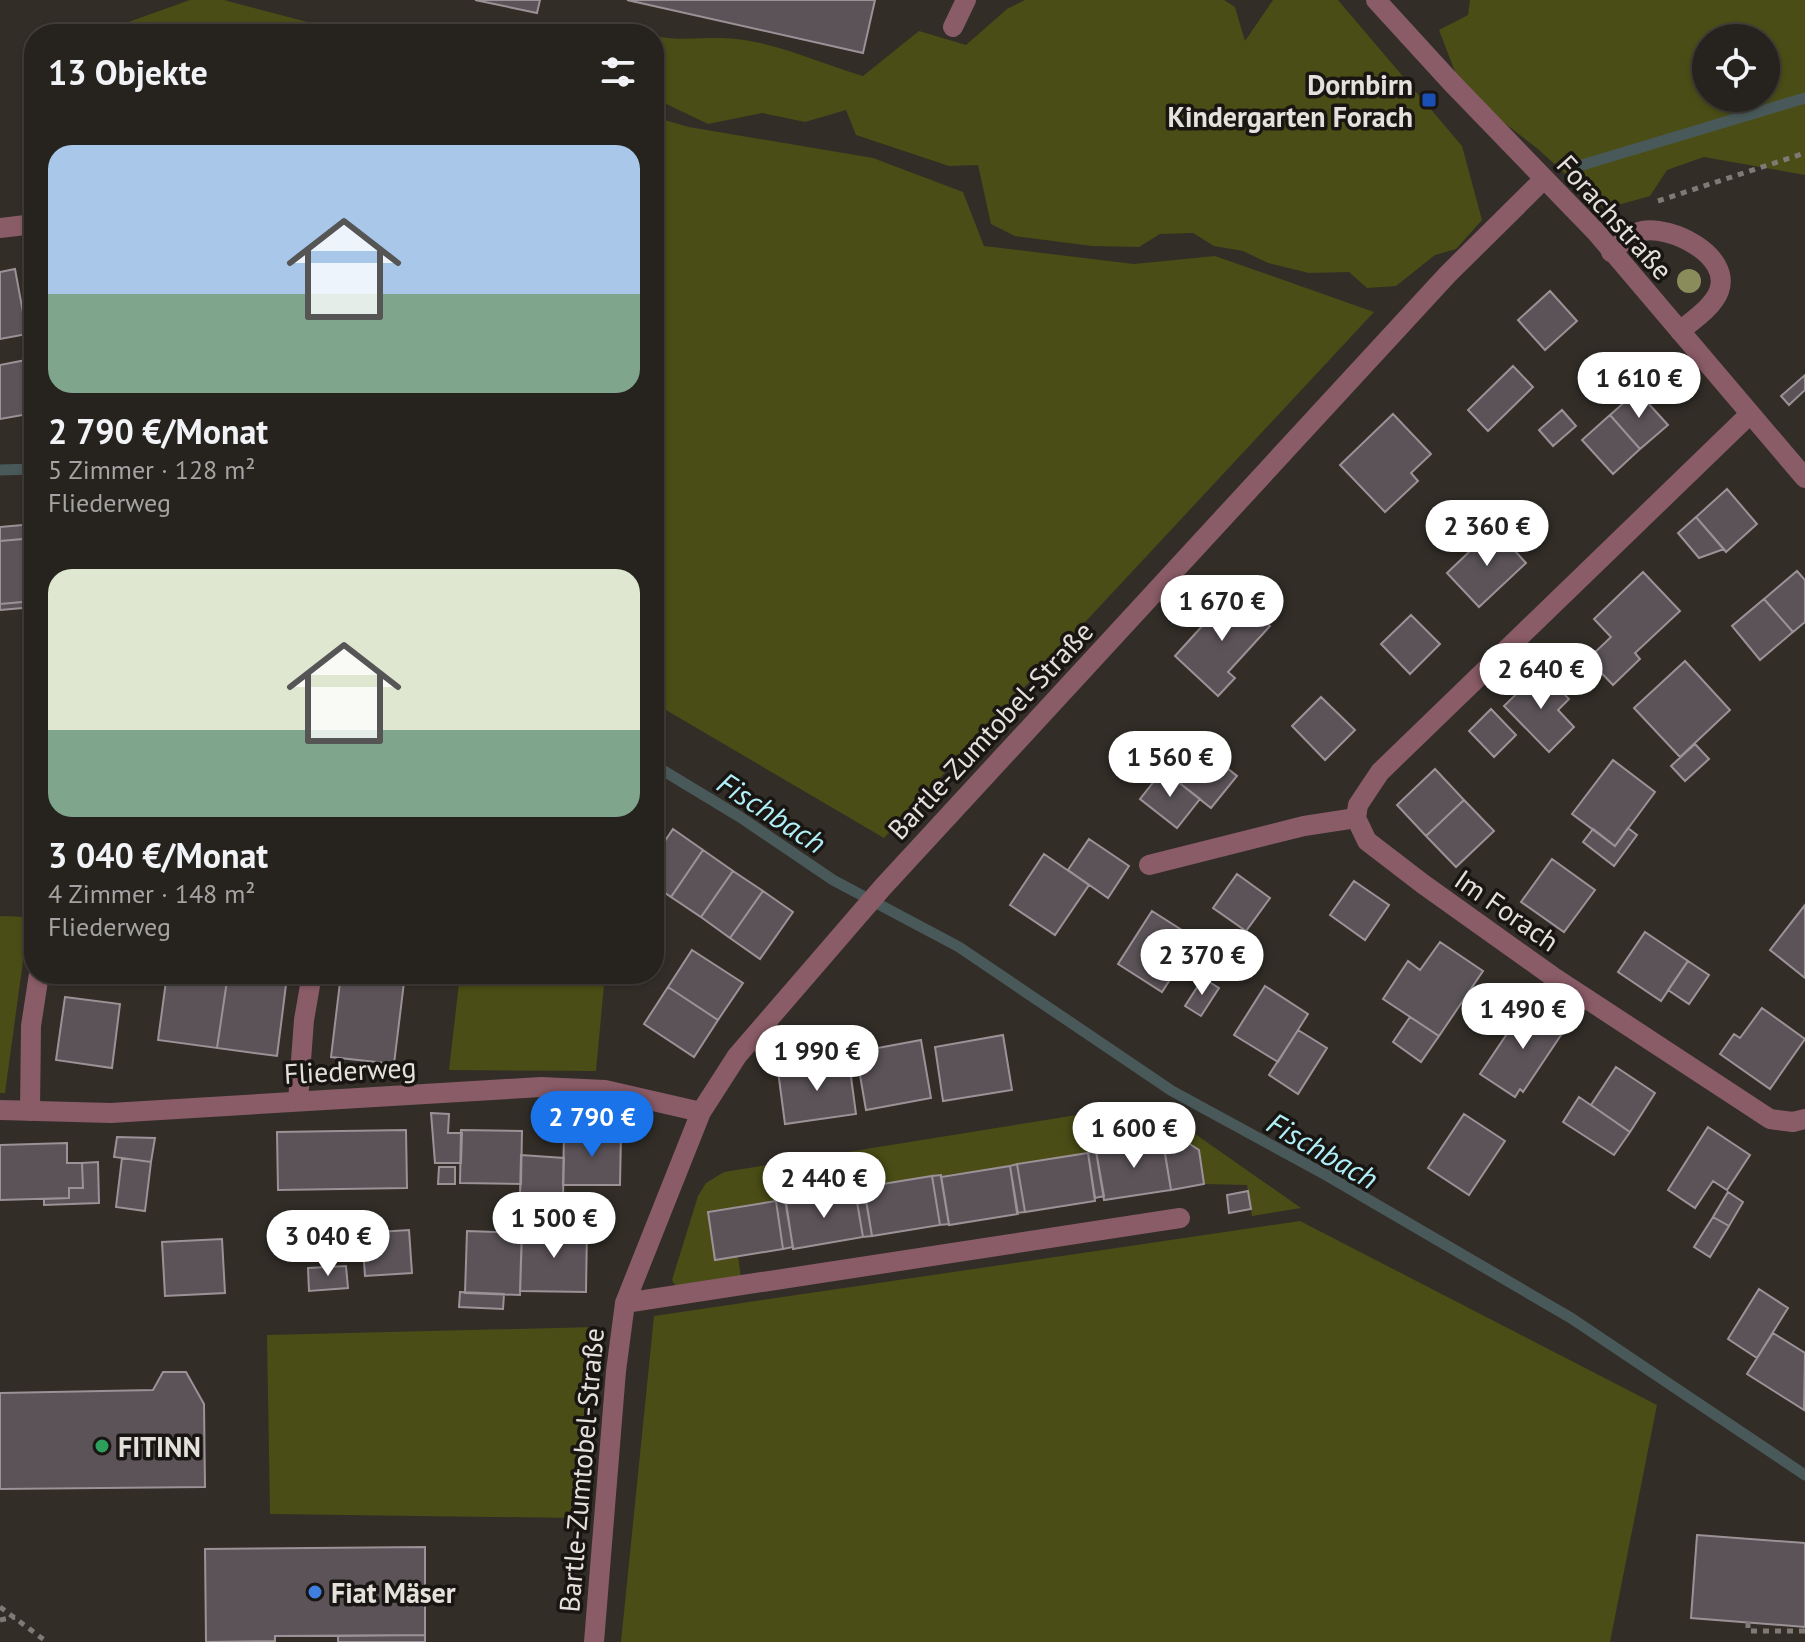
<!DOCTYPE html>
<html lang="de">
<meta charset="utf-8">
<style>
body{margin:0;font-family:"PT Sans",sans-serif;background:#322f2a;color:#f1f3f6;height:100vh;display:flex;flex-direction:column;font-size:30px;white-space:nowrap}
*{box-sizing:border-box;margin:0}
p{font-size:26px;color:#a4a4a4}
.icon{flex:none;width:44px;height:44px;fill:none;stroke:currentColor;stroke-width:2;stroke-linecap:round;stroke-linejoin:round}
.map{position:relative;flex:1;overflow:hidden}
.sheet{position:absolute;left:24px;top:24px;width:640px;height:960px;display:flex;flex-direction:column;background:#26221d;border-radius:32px;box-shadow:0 2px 6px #0004,0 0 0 2px #423f3b}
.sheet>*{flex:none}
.buttons{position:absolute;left:1692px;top:24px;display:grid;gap:16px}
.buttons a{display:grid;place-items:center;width:88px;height:88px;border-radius:50%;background:#26221d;box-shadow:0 2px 6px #0004,0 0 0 2px #423f3b;font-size:40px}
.price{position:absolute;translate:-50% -68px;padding:0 18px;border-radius:28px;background:#fff;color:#222;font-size:26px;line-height:52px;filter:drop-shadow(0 2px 4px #0008)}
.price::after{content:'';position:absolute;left:50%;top:48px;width:24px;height:18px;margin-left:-12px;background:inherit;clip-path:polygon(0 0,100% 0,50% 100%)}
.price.active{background:#1a73e8;color:#fff}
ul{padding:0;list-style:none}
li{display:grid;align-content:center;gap:16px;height:424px;padding:0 24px}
li span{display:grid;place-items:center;height:248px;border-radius:24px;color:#555}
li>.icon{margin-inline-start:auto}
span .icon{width:144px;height:144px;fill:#fffc;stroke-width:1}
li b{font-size:34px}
h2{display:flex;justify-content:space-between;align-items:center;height:96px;padding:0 24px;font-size:34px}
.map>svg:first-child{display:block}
</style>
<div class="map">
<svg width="1805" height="1642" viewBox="0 0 1805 1642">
<rect width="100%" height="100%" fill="#322d27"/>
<path fill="#4a4d15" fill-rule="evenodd" d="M190,0H224L353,34H95Z
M1025,0H1224L1235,7L1245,41L1273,0H1338L1462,146L1482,220L1456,249L1435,255L1396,286L1367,288L1349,272L1309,273L1268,263L1243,251L1214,246L1193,233L1160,234L1139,247L1092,246L1015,236L991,224L978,165L949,166L856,135L846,110L805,122L762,113L708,124L654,98V36C685,42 706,36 736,39C777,43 823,64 863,76L919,31L966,45L1007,9Z
M1470,0H1805V175L1704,157L1667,170L1650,196L1604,209L1538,149L1462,90L1439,30L1468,15ZM1706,38H1766V98H1706Z
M654,117L689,127L873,158L963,192L984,246L1134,264L1215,256L1374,312L884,838L654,703Z
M0,916L29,917L5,1093H0Z
M460,974H605L596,1071L449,1070Z
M1151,1103L1301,1208L1252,1216L1247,1185L1204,1184L1199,1150L1182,1139L708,1212L715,1259L738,1256L741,1278L679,1287L674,1284L672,1280L698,1196L706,1183L724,1172Z
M1300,1221L1657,1405L1610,1642H621L654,1316Z
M596,1327L581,1439L575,1518L270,1514L267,1335Z"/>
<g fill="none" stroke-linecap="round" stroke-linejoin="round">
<path stroke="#49595a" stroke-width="11" d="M1582,165L1805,98
M0,470L34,469
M654,765L740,817L833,880L959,947L1172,1091L1326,1175L1571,1318L1805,1475"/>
</g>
<path fill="#5b5358" stroke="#9b9297" stroke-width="2" d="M475,0H540L537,13Z
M627,0H875L863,53Z
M15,269L27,334L0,339V272Z
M1550,291L1577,321L1545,350L1518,320Z
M26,360L34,413L0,419V365Z
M1513,366L1533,387L1488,431L1468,410Z
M1805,375V390L1789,405L1781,396Z
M1637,391L1668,425L1640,449L1610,415Z
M1562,410L1576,426L1553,446L1539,430Z
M1393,414L1431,454L1411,473L1418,481L1385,512L1340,465Z
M1610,415L1640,449L1613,474L1582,440Z
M1727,489L1757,524L1726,552L1696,517Z
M1696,517L1724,549L1699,558L1678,533Z
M34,524V538L0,541V527Z
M1494,528L1526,563L1479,607L1447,573Z
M34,538V601L0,604V541Z
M1797,571L1805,580V622L1793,632L1764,599Z
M1643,572L1680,611L1635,653L1640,659L1613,685L1588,659L1611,637L1594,619Z
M1233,592L1270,626L1228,672L1235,678L1218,696L1175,656Z
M1764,599L1793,632L1760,660L1732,626Z
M34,601V607L0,610V604Z
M1411,615L1440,644L1410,674L1381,644Z
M1685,661L1730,710L1680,757L1634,708Z
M1541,670L1569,699L1558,710L1574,727L1549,752L1504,706Z
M1321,697L1355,730L1325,760L1292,726Z
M1491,709L1516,735L1494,757L1469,731Z
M1695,744L1709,759L1685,781L1671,766Z
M1203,749L1237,776L1211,808L1177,781Z
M1613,760L1655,792L1615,846L1572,814Z
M1435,769L1464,800L1426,836L1397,805Z
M1163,770L1200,799L1177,828L1140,799Z
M1464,800L1494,831L1456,867L1426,836Z
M1628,828L1637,835L1614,866L1583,842L1593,829L1615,846Z
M673,829L703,850L671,897L654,885V857Z
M1089,839L1129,866L1108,898L1068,870Z
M703,850L733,871L701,917L671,897Z
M1044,854L1089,885L1055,935L1010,905Z
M1552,859L1595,890L1564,932L1521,902Z
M733,871L763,891L730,938L701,917Z
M1237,874L1270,898L1246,931L1213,908Z
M1354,881L1389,905L1365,940L1330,915Z
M763,891L793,912L760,959L730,938Z
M1805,905V978L1770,950Z
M1152,911L1196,939L1162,992L1118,964Z
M1645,932L1688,961L1661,1001L1618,972Z
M1440,942L1483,971L1439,1036L1383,999L1408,961L1420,970Z
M692,950L743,983L718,1020L668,987Z
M1688,961L1709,975L1689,1004L1668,990Z
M167,974H228L217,1048L158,1040Z
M228,974L287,977L277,1056L217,1048Z
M341,974H405L394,1064L331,1057Z
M1203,978L1219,988L1201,1016L1185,1006Z
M1265,986L1308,1014L1278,1062L1234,1035Z
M668,987L718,1020L694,1057L644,1024Z
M65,997L120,1004L112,1068L56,1060Z
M1527,1004L1565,1029L1523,1092L1520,1089L1515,1097L1480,1074Z
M1762,1008L1805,1039L1770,1089L1720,1054L1734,1034L1740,1038Z
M1410,1017L1439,1036L1421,1062L1393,1042Z
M1298,1030L1327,1048L1298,1094L1269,1075Z
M1003,1035L1012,1090L943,1101L935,1047Z
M921,1040L931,1098L866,1110L856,1052Z
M849,1062L856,1114L785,1124L778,1071Z
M1616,1067L1655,1093L1630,1132L1591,1105Z
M1579,1097L1630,1132L1614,1155L1563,1122Z
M431,1113L449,1114L448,1133H462L461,1163H435Z
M1464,1114L1505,1141L1469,1195L1428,1168Z
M1708,1127L1750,1155L1727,1190L1713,1181L1695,1208L1668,1190Z
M406,1130L407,1188L278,1190L277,1132Z
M461,1130L522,1131L521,1184L460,1183Z
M564,1132L621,1133L620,1185H563Z
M117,1137L155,1138L151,1162L114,1157Z
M1182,1139L1199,1150L1204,1184L1171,1190L1163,1142Z
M1163,1141L1171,1190L1104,1200L1096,1151Z
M67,1143V1163H82L83,1188H69V1198L0,1200V1145Z
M1096,1151L1104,1196L1095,1198L1088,1153Z
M1088,1153L1095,1201L1025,1212L1017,1164Z
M521,1155L564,1158L563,1197L520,1196Z
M122,1158L151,1162L145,1211L116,1207Z
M98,1162L99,1203L44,1205V1199L69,1198V1188H83L82,1163Z
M1017,1164L1025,1212L1017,1213L1010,1166Z
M1010,1166L1018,1214L949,1225L941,1177Z
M439,1167H455V1184H438Z
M941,1175L949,1224L940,1225L932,1176Z
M932,1176L940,1225L872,1236L864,1187Z
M864,1189L872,1236L863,1237L855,1190Z
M855,1190L863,1237L793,1249L786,1202Z
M1248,1191L1251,1209L1229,1213L1227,1195Z
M1728,1192L1743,1202L1729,1226L1713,1217Z
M785,1200L793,1247L783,1249L776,1201Z
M776,1201L783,1249L715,1260L708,1212Z
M1713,1217L1729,1226L1710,1257L1694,1247Z
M522,1227L587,1228L586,1292L520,1291Z
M409,1230L412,1273L365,1276L362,1233Z
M467,1231L522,1233L520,1295L465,1293Z
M222,1239L225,1293L165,1296L162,1242Z
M346,1266L348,1288L309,1291L308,1268Z
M1759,1289L1788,1308L1757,1358L1728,1339Z
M460,1292L504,1294L503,1309L459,1307Z
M1773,1333L1805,1353L1804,1410L1747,1374Z
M163,1372H186L204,1404L205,1487L0,1489V1393L153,1390Z
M1697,1535L1805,1543V1627L1691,1618Z
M425,1547V1635L275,1636V1641L206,1642L205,1549Z
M425,1635V1642H338V1636Z"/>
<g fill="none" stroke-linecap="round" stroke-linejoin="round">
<path stroke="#7f7a75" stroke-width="5" stroke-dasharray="6 6" stroke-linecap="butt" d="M1658,201L1805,153
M0,1607L47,1642
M0,1620L15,1617
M1748,1622V1631H1805"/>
<path stroke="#8a5c68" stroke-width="20" d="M1611,252C1620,245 1630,233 1642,231C1670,225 1732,255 1719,291C1713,307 1693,320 1680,331
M1149,865L1304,826L1356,818
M298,1101L304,1020L312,974
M30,1111L31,1026L39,974"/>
<path stroke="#8a5c68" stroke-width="20" d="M1376,0L1451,82L1596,232L1805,478
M953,27L966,0
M0,228L34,224
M1750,414L1380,772L1358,805L1356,818L1367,841L1423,884L1552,976L1770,1119L1793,1122L1805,1119
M0,1110L111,1113L541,1087L605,1090L701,1112
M625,1303L1180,1218
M594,1642L616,1371L625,1303L701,1112L737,1056L882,888L1448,274L1543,180"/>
</g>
<circle fill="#8a8c5b" cx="1689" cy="281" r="12"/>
<rect fill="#1a4fb4" stroke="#181513" stroke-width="3" x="1421" y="92" width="16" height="16" rx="4"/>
<circle fill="#2e9e5b" stroke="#181513" stroke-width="3" cx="102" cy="1446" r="8"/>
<circle fill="#3f7fe0" stroke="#181513" stroke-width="3" cx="315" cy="1592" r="8"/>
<g text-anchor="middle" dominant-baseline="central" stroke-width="7" stroke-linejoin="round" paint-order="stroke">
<g font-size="28" font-weight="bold" fill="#e4e0dc" stroke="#181513" text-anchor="start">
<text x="1413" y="84" text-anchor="end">Dornbirn<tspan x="1413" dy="32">Kindergarten Forach</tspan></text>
<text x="118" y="1446">FITINN</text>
<text x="331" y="1592">Fiat Mäser</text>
</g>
<g font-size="28" fill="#e4e0dc" stroke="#181513">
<text transform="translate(1615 217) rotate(48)">Forachstraße</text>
<text transform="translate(990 730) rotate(-47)">Bartle-Zumtobel-Straße</text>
<text transform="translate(1507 910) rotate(35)">Im Forach</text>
<text transform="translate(350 1070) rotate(-3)">Fliederweg</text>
<text transform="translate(581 1470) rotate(-85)">Bartle-Zumtobel-Straße</text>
</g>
<g font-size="30" font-style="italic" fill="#b0f0f8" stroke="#181513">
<text transform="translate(772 812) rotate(33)">Fischbach</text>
<text transform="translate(1323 1150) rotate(30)">Fischbach</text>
</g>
</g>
</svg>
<div class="buttons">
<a><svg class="icon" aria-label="locate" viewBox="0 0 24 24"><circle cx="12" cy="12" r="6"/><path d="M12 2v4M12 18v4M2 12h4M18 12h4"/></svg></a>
</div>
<b class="price" style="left:1639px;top:420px">1 610 €</b>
<b class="price" style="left:1487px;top:568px">2 360 €</b>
<b class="price" style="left:1222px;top:643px">1 670 €</b>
<b class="price" style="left:1541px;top:711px">2 640 €</b>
<b class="price" style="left:1170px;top:799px">1 560 €</b>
<b class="price" style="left:1202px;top:997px">2 370 €</b>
<b class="price" style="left:1523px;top:1051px">1 490 €</b>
<b class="price" style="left:817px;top:1093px">1 990 €</b>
<b class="price active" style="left:592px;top:1159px">2 790 €</b>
<b class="price" style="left:1134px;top:1170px">1 600 €</b>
<b class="price" style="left:824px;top:1220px">2 440 €</b>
<b class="price" style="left:554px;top:1260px">1 500 €</b>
<b class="price" style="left:328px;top:1278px">3 040 €</b>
<section class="sheet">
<h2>13 Objekte<svg class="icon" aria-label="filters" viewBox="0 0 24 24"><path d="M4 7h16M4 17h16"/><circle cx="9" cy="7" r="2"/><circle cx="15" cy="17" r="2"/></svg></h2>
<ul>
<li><span style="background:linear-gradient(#a9c7e8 60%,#7fa58c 0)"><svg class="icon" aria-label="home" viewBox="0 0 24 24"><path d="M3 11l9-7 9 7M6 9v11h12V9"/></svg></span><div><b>2 790 €/Monat</b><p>5 Zimmer · 128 m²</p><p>Fliederweg</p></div></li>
<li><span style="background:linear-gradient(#dfe7d0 65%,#7fa58c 0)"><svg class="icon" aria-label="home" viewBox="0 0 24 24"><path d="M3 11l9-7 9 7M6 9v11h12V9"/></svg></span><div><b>3 040 €/Monat</b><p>4 Zimmer · 148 m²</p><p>Fliederweg</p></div></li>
</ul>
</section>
</div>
